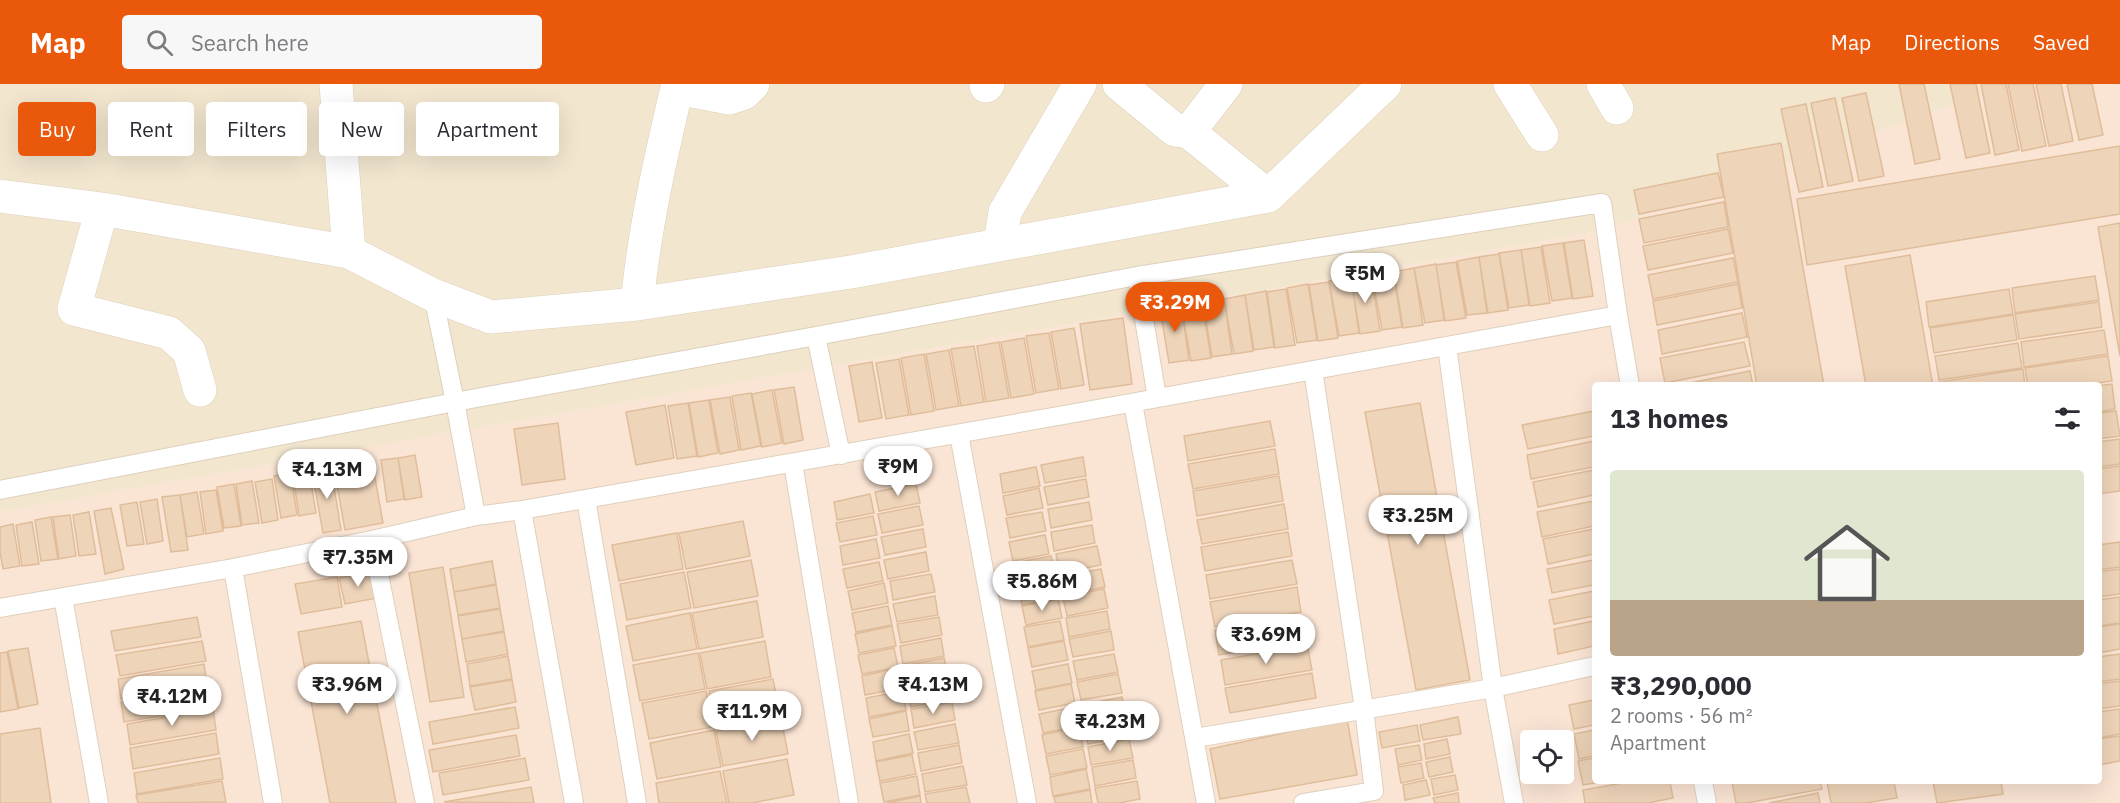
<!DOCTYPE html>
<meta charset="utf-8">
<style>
body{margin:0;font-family:"IBM Plex Sans",sans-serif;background:#f7f7f7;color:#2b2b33;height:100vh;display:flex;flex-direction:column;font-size:22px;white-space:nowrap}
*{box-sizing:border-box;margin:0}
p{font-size:20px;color:#7c7c81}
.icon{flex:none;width:33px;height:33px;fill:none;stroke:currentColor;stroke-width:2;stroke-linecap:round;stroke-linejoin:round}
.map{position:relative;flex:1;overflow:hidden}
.details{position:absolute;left:1592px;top:298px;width:510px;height:402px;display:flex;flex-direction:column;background:#fff;border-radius:6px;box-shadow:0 6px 24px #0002}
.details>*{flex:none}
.top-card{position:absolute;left:18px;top:18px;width:570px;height:54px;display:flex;gap:12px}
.tools{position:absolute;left:1520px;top:646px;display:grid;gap:12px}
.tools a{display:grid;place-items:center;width:54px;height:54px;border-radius:6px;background:#fff;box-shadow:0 6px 24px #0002;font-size:30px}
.price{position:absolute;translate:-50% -51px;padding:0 14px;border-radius:21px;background:#fff;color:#222;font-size:20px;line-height:39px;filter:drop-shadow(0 2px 3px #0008)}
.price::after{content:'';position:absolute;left:50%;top:36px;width:18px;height:14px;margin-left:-9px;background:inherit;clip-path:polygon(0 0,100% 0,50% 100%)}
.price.current{background:#ea580c;color:#fff}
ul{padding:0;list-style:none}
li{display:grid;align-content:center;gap:12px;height:318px;padding:0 18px}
li span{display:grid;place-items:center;height:186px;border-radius:6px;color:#555}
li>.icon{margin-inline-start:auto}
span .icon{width:108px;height:108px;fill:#fffc;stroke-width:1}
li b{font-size:26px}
h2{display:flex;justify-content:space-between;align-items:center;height:72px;padding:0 18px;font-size:26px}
.chip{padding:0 21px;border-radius:6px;background:#fff;box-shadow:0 6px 24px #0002;font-size:21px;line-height:54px}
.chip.current{background:#ea580c;color:#fff}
header{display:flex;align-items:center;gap:36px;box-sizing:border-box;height:84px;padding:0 30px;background:#ea580c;color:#fff}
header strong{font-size:28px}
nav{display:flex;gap:33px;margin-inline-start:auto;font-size:21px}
.search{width:420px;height:54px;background:#f7f7f7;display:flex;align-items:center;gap:15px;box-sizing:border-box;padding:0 21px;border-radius:6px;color:#7c7c81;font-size:22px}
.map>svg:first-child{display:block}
</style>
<header>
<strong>Map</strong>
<div class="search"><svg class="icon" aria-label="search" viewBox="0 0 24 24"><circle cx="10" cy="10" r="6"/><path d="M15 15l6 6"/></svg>Search here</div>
<nav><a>Map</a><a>Directions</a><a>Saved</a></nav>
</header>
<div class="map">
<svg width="2120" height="719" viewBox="0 0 2120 719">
<rect width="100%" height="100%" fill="#faf3e0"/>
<path fill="#f2e6cf" d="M0,0H2012L1601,147L0,428Z"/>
<path fill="#fae4d4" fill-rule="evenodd" d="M2012,0H2120V719H0V428L1601,147ZM1594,302H2098V698H1594ZM1530,657H1563V690H1530Z"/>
<path fill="#eed4b9" stroke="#e0bd9a" stroke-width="1.5" d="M1899,0H1924L1940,75L1915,80Z
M1950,0H1976L1990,69L1966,74Z
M1981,0H2006L2019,66L1995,71Z
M2008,0H2033L2046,62L2022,67Z
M2036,0H2061L2073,57L2049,62Z
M2067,0H2092L2103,51L2079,56Z
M1866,9L1884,92L1859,97L1842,14Z
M1835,14L1853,97L1828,102L1811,19Z
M1806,20L1823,103L1799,108L1781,25Z
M1781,59L1824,302H1757L1717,70Z
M2120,62V130L1807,181L1797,115Z
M1718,89L1724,113L1639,130L1634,106Z
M1724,118L1728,143L1644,159L1639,135Z
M2120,139V272L2098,143Z
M1728,145L1733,169L1648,186L1643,162Z
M1584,156L1593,212L1573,215L1564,159Z
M1563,159L1572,214L1552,217L1542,162Z
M1541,163L1550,219L1530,222L1521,166Z
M1521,166L1529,221L1509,224L1499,169Z
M1499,170L1508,226L1488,229L1479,173Z
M1910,171L1933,302H1866L1845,182Z
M1479,173L1487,229L1467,231L1457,177Z
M1733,174L1738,198L1653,215L1648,191Z
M1456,178L1466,234L1445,237L1436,181Z
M1436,180L1444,236L1425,239L1414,184Z
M1414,184L1423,241L1403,244L1394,188Z
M1393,187L1402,243L1382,246L1372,191Z
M1371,191L1380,247L1360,250L1351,194Z
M2095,192L2099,216L2015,229L2012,204Z
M1351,194L1359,249L1339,252L1329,197Z
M1329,198L1338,254L1318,257L1309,201Z
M1308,200L1317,256L1297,259L1287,204Z
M1738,200L1742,224L1657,241L1653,217Z
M1286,205L1295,261L1275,264L1267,208Z
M2009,205L2013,230L1929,243L1926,218Z
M1266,207L1274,263L1254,266L1245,211Z
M1245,211L1253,267L1234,270L1224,215Z
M1224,214L1232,270L1212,273L1203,218Z
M1202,218L1211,274L1191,277L1181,221Z
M2099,218L2102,243L2019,255L2015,230Z
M1181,220L1189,276L1169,279L1160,224Z
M1742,229L1747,253L1662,270L1658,246Z
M2013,231L2017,256L1934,269L1930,244Z
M1123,234L1132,300L1090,306L1080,240Z
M1074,244L1084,301L1061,305L1051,248Z
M2104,246L2108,270L2024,283L2021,258Z
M1049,249L1059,305L1036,309L1026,252Z
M1024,254L1034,310L1011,314L1001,258Z
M999,258L1009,314L986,318L977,262Z
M1744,258L1750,282L1665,299L1660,274Z
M2018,259L2022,284L1939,296L1935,272Z
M974,262L984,318L961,322L951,265Z
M949,266L959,322L936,326L926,270Z
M924,270L934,327L911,331L901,274Z
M2108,272L2112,297L2080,302H2028L2025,284Z
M899,275L909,331L886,335L876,279Z
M872,278L882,334L859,338L849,282Z
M2023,285L2025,302H1940L1939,298Z
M1750,287L1753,302H1675Z
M2112,300L2115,325L2098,328V302Z
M794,303L803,356L784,360L774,306Z
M772,306L782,359L762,363L752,310Z
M751,309L761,362L741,366L732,312Z
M730,313L739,366L720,370L710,316Z
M709,316L718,369L698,373L689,319Z
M688,319L697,372L677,375L668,322Z
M1420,319L1470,596L1416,606L1365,328Z
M665,321L674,374L636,381L626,328Z
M1594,327V352L1528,365L1522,341Z
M2116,327L2120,352L2098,355V329Z
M1270,337L1275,362L1188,377L1184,352Z
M558,339L565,395L522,401L514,345Z
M2120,355V380L2098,383V358Z
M1594,357V383L1531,395L1527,371Z
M1275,365L1279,390L1193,405L1188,380Z
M415,371L422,413L405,416L398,374Z
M1083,373L1086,392L1045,399L1041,381Z
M398,374L404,415L387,418L381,376Z
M372,377L383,439L345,446L334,384Z
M2120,382V407L2098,410V385Z
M1036,383L1040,402L1003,409L1000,390Z
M331,384L341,446L323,449L312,387Z
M1594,386V411L1538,423L1533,398Z
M309,387L316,429L299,432L293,390Z
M291,390L297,431L281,434L274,392Z
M1279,392L1283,417L1197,432L1193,407Z
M272,395L278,436L262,439L255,398Z
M1086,395L1089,413L1048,421L1044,403Z
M252,397L259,439L242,441L236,400Z
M234,400L241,442L224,444L217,403Z
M916,400L920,419L879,427L875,408Z
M1039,404L1043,424L1007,431L1003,412Z
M216,406L223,447L206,450L200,408Z
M197,408L204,450L187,453L180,411Z
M870,410L874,429L837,436L834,418Z
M180,411L188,466L171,468L162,413Z
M157,415L163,457L147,460L140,418Z
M1594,417V442L1542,453L1537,428Z
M137,418L144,460L127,462L120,421Z
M1089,418L1092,436L1051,444L1048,425Z
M1284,420L1288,445L1202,460L1197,436Z
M919,422L923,441L882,449L878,430Z
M111,424L124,485L105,490L94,427Z
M89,428L96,470L79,472L73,431Z
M1042,428L1046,447L1010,454L1006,434Z
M70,431L76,472L59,475L53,433Z
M873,432L877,451L840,458L836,439Z
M51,433L58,475L41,477L35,436Z
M743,437L750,472L686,485L679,449Z
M32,438L39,480L22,482L16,441Z
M13,440L20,482L3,485L0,468V443Z
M1092,441L1095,459L1054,467L1051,448Z
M923,445L926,463L885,471L881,453Z
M1594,445V470L1548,480L1543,455Z
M1288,448L1292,472L1205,487L1201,463Z
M677,449L683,485L619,497L612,461Z
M1045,451L1049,470L1013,477L1009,458Z
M876,455L880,474L843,481L840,462Z
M2120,458V483L2098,486V461Z
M1097,462L1101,481L1060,489L1056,470Z
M926,468L929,487L888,495L884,476Z
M1051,472L1055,491L1018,498L1015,479Z
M751,476L758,512L694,524L687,488Z
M1292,476L1297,500L1210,515L1206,491Z
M1594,476V501L1552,509L1547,485Z
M492,477L496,500L454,508L450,485Z
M879,478L883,497L847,504L843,485Z
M443,483L464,613L430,618L409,489Z
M1101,485L1105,503L1064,511L1060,493Z
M2120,485V510L2098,513V488Z
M371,487L377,514L345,520L339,494Z
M684,488L691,524L627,536L620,500Z
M931,490L935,508L893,516L890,497Z
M337,493L342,523L301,530L295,500Z
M1055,495L1059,514L1022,521L1018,502Z
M884,499L888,519L852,526L848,507Z
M496,501L500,524L458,531L454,508Z
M1297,503L1301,528L1215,543L1210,518Z
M1104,505L1108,524L1067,532L1063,513Z
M1594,507V532L1554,540L1549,516Z
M935,512L938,531L897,538L893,520Z
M2120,513V539L2098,542V516Z
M1058,515L1062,534L1026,541L1022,522Z
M757,517L763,553L699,565L692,529Z
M888,522L892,541L856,548L852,529Z
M500,525L504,547L462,555L458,532Z
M1107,527L1110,545L1069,553L1066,534Z
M690,529L697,565L633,577L626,542Z
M1301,532L1306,556L1219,571L1215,546Z
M197,533L201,553L115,567L111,547Z
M939,533L942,551L901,559L897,540Z
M361,537L396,719H330L298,548Z
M1060,537L1064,556L1028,563L1024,543Z
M1594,537V562L1558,570L1554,545Z
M2120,540V565L2098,569V543Z
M892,542L896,562L859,569L855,550Z
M1111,547L1114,566L1073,573L1069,555Z
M504,548L508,570L466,578L462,555Z
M941,554L944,572L903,580L900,562Z
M202,557L206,577L120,592L116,571Z
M765,557L771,593L707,605L700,569Z
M1064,557L1068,576L1032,583L1028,564Z
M1307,561L1312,586L1225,601L1221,576Z
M28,564L38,620L19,624L8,567Z
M894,564L898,583L862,590L858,571Z
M7,568L18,625L0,628V569Z
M698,569L705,605L640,617L633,581Z
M1114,570L1118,588L1077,596L1073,577Z
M2120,570V595L2098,598V573Z
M508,572L512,595L470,602L467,580Z
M944,574L948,593L906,600L903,582Z
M204,580L207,601L121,615L118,595Z
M1068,580L1072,599L1036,606L1032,587Z
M898,584L902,604L865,611L862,592Z
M1312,589L1316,614L1230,629L1225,604Z
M1118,590L1122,609L1081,616L1077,598Z
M773,595L780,631L716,643L709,607Z
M512,596L516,618L475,626L470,603Z
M949,597L952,615L911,623L907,605Z
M2120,597V622L2098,625V600Z
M1071,600L1075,619L1039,626L1035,607Z
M207,603L211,624L124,638L121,618Z
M706,607L713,643L649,655L642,619Z
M902,607L906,626L869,633L866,614Z
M1122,613L1125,632L1084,639L1081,621Z
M1594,616V641L1574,645L1569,621Z
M952,618L955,636L914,644L911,625Z
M515,623L519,644L433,660L429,638Z
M1075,623L1079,642L1043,649L1039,630Z
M213,625L216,646L130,661L127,640Z
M2120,625V650L2098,654V628Z
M906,627L909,647L873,653L869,635Z
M1458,633L1461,650L1423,656L1420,641Z
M781,634L788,670L723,682L716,647Z
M1125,634L1129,652L1088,660L1084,641Z
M1347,635L1357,691L1220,715L1210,665Z
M955,640L959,659L918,666L914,648Z
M1417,641L1420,657L1382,664L1379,648Z
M1079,643L1083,663L1046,670L1042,651Z
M40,644L51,719H0V650Z
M714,646L721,683L657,695L650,659Z
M1594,646V672L1579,675L1574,650Z
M216,649L219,670L133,685L130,664Z
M909,650L913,669L876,677L873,658Z
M516,651L520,672L433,688L429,666Z
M2120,652V677L2098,681V655Z
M1129,655L1133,674L1091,681L1088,663Z
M1447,655L1450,670L1426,675L1424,660Z
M959,661L962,679L921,687L918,669Z
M1419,661L1422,676L1398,681L1395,665Z
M1083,665L1087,684L1050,691L1046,672Z
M912,671L916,690L880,697L876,678Z
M1450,673L1453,688L1429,693L1426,678Z
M220,674L223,695L137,710L134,689Z
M525,674L529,696L443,711L439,689Z
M1594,674V698H1601L1583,701L1578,677Z
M787,675L794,711L752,719H729L723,687Z
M1133,676L1136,694L1095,702L1092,683Z
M1421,679L1424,694L1401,699L1398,683Z
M963,682L967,701L925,708L922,690Z
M1086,685L1090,705L1053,712L1050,693Z
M720,687L727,719H659L656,699Z
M1455,691L1458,706L1434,711L1431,695Z
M917,692L920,711L884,718L880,699Z
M1426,696L1430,711L1405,716L1403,701Z
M222,697L226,718L138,719L136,711Z
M1137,697L1140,715L1119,719H1098L1095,704Z
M1628,698H1670L1673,714L1648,719H1585L1583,706Z
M1732,698H1820L1822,705L1747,719H1736Z
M1827,698H1894L1897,714L1865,719H1831Z
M1933,698H2001L2003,710L1937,719Z
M531,703L534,719L444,718Z
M966,703L970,719H927L925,710Z
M1090,706L1092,719H1055L1054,713Z
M1458,709L1459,719H1435L1433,714Z
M1818,709L1820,719H1769Z
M920,712L921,719H887Z"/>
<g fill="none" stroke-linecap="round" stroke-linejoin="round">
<g stroke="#ded0bc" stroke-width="20">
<path id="lane" d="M433,211L455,318L816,252
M1447,262L1493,604L1514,719
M1157,314L1137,192L1602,119L1618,231
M1133,319L1206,719
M959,350L1027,719
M841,371L816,252L1137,192
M793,379L849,719
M0,406L455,318L476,432L522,426L1064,331L1618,231L1630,302
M586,415L637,719
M522,426L574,719
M372,456L425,719
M63,513L99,719
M0,524L233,484
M1195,654L1493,604L1594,582
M1703,698L1707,719
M273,719L233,484L372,456L476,432
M1303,719L1374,707L1364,625L1313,286"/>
</g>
<g stroke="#ded0bc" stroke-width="34">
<path id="street" d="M336,0L349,168
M1119,0L1175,46L1189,48
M1510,0L1542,51
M1603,0L1617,24
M986,2L988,0
M0,112L102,125L349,168L433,211L491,233L637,220L851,188L1268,112L1189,48L1226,0
M1268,112L1385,0
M102,125L74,225L169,249L189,267L200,306
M1000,160L1005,128L1080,0
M637,220C644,147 660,76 677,4L729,14L744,9L753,0"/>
</g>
<use href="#lane" stroke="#fff" stroke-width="18"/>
<use href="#street" stroke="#fff" stroke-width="33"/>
</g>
</svg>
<div class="tools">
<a><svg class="icon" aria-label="locate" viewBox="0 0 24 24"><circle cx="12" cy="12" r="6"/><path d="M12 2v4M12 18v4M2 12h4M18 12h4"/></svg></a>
</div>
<b class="price" style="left:1365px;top:220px">₹5M</b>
<b class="price current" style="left:1175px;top:249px">₹3.29M</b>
<b class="price" style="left:898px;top:413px">₹9M</b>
<b class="price" style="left:327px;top:416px">₹4.13M</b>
<b class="price" style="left:1418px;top:462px">₹3.25M</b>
<b class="price" style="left:358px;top:504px">₹7.35M</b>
<b class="price" style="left:1042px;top:528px">₹5.86M</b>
<b class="price" style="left:1266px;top:581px">₹3.69M</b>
<b class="price" style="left:347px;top:631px">₹3.96M</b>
<b class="price" style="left:933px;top:631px">₹4.13M</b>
<b class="price" style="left:172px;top:643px">₹4.12M</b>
<b class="price" style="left:752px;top:658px">₹11.9M</b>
<b class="price" style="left:1110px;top:668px">₹4.23M</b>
<div class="top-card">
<a class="chip current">Buy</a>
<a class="chip">Rent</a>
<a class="chip">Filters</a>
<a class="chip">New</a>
<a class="chip">Apartment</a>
</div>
<section class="details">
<h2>13 homes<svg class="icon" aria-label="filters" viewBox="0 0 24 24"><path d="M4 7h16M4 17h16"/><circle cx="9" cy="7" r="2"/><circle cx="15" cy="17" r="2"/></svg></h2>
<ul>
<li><span style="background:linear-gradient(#dfe7d0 70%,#b9a48a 0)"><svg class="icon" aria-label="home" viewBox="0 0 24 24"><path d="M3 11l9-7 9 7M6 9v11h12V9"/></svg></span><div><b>₹3,290,000</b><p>2 rooms · 56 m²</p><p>Apartment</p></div></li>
</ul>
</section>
</div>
